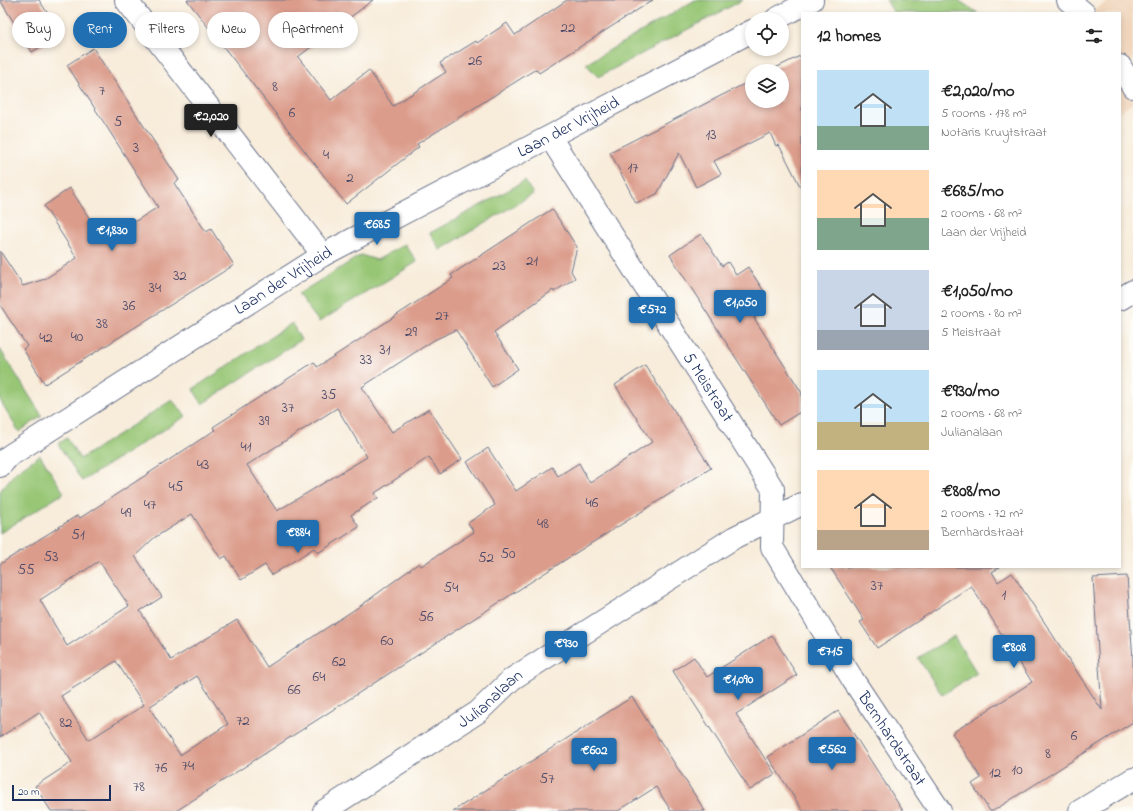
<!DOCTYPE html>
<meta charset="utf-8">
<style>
body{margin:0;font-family:"Indie Flower",sans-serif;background:#f6f6f6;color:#222;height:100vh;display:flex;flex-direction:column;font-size:15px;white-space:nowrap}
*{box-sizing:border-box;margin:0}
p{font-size:13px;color:#767676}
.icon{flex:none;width:22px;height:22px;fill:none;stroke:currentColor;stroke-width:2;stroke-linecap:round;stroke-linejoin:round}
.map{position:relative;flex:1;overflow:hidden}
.drawer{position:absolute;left:801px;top:12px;width:320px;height:556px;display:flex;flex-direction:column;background:#fff;border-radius:0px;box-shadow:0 2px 6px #0003}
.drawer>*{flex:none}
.banner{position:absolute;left:12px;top:12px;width:380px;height:36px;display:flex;gap:8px}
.controls{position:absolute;left:745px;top:12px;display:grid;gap:8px}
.controls a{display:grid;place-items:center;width:44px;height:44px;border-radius:50%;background:#fff;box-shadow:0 2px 6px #0003;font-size:20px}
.scale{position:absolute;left:12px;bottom:10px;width:99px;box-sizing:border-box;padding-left:4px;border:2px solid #1b2f5e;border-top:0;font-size:11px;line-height:14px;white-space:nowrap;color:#1b2f5e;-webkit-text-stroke:3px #fdfcf7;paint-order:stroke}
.price{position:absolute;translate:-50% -34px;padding:0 9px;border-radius:4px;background:#1f6fb2;color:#fff;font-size:13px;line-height:26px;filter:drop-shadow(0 1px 2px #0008)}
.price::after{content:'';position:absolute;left:50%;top:24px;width:12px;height:9px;margin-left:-6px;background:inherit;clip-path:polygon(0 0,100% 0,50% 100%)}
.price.active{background:#222;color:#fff}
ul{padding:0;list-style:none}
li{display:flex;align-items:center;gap:12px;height:100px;padding:0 16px}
li span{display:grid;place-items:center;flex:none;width:112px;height:80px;border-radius:0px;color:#555}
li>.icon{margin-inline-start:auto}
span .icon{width:48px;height:48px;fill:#fffc;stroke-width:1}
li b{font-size:17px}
h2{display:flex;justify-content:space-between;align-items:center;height:48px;padding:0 16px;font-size:17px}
.tag{padding:0 14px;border-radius:18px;background:#fff;box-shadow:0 2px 6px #0003;font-size:14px;line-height:36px}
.tag.active{background:#1f6fb2;color:#fff}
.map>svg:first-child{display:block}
</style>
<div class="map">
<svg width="1133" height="811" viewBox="0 0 1133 811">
<rect width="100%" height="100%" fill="#fdfcf7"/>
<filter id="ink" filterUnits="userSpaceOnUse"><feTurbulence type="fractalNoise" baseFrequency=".025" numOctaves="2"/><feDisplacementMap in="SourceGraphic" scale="8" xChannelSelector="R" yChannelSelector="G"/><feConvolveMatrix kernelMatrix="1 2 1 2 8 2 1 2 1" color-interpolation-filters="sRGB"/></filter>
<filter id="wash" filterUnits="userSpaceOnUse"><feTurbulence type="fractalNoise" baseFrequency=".012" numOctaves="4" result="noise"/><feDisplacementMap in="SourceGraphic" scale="16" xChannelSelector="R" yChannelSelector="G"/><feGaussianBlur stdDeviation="0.9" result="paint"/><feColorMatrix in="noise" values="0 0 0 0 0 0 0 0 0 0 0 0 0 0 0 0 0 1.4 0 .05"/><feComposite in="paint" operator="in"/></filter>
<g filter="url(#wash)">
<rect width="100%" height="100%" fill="#f8ecda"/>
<path fill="#f0d5bc" d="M1110,0H1133V103L1120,112V13H1089Z"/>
<path fill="#97c674" stroke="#597a69" d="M695,0H743L598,77L586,64Z
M886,0H958L978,13H894Z
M525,181L533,194L440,250L430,233Z
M405,244L417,262L319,322L298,294L361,255L377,260Z
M292,323L301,340L202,404L193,389Z
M0,349L42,416L19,432L0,400Z
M172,400L186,416L82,481L58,444L67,438L80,459Z
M40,455L64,493L0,533V491L16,472Z
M954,636L977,673L942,695L918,658Z"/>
<g id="blocks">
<path fill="#db9c8b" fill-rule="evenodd" d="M0,0H39L61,34L32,52Z
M187,0H373L298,57L331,100L369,70L393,106L446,72L440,63L476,41L477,43L507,23L515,35L567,0H653L539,73L536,69L417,144L419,147L346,204Z
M93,48L179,180L174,183L206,232L211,229L234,265L45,384L23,349L27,346L0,305V251L23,286L45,279L77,258L44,206L70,188L104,241L158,207L67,65Z
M802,55V190L779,145L776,146L770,133L714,161L721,174L696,187L679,153L657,194L636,203L610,152L752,80V101H782V71H769Z
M552,209L577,247L571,271L575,278L554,292L553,290L494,332L518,369L492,387L456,330L434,340L362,387L392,432L429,409L462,459L440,474L429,457L375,493L378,498L351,515L359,527L318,553L314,548L272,575L265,565L241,580L226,556L221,559L192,514L154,538L135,556L162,597L140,611L171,660L237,620L267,667L363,604L419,563L421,566L474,532L468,523L495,505L467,462L488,448L516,491L552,467L558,476L579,463L590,483L652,442L615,385L645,365L711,468L571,556L176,811H51L35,786L72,762L39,712L0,737V564L78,515L80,518L215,430L213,427L314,362L317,367L362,338L453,278L451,275ZM337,408L367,457L277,511L247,465ZM99,561L129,606L67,646L40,600ZM116,661L144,705L89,740L61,696ZM197,676L228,724L180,755L149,707Z
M701,234L722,266L728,262L736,275L748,267L765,293L755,300L763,312L754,318L802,393V411L779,425L670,255Z
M830,567H1000L992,572L998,582L1012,573L1102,710L1093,578L1127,576L1133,660V722L993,811H990L972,784L981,778L952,733L1032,682L971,586L877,648L860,622L864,620Z
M772,635L797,675L736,714L775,774L750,790L673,671L694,657L707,677Z
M632,697L705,811H671L656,787L618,811H453Z
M838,711L855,736L903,811H803L768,757Z"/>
</g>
</g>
<g filter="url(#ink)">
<use href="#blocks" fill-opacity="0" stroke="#687189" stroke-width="1"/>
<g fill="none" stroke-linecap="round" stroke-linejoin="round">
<g stroke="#687189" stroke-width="24">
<g id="minor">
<path d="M126,0L323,255"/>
<path d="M1068,0L1084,13"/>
<path d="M776,19L812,0"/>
<path d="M1120,66L1133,87"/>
<path id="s1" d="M550,137L773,489L772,547L853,680L940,811"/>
<path id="s2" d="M0,466L9,456L323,255L752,31"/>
<path d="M1080,811L1133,779"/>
</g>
</g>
<g stroke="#687189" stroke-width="24">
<g id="tertiary">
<path d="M1120,299L1133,291"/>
<path id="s3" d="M324,811L478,712L512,679L735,537L802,504"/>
</g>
</g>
<use href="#minor" stroke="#fff" stroke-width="22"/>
<use href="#tertiary" stroke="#fff" stroke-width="22"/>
</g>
</g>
<g text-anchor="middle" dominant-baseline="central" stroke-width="3.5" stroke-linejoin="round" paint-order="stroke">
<g font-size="15" fill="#4b4a69">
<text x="568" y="28">22</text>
<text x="475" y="61">26</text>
<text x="275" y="87">8</text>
<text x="102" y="91">7</text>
<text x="292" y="113">6</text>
<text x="118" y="122">5</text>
<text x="711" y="135">13</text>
<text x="136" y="148">3</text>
<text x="326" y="155">4</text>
<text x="633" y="168">17</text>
<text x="350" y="178">2</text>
<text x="532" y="261">21</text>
<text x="499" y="266">23</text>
<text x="180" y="276">32</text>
<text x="155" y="288">34</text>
<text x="129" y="306">36</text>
<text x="442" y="316">27</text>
<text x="102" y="324">38</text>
<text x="411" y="332">29</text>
<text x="77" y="337">40</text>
<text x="46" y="338">42</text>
<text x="385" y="350">31</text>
<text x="366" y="360">33</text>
<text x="329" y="395">35</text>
<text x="288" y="408">37</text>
<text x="264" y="421">39</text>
<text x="246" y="447">41</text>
<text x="203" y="465">43</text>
<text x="176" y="487">45</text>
<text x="592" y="503">46</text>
<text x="150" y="505">47</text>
<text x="126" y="513">49</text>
<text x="543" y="524">48</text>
<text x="78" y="535">51</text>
<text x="508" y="554">50</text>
<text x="51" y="557">53</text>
<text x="486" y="558">52</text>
<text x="26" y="570">55</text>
<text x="877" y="586">37</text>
<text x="451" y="588">54</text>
<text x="1004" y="595">1</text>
<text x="426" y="617">56</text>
<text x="387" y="641">60</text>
<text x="339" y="662">62</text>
<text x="319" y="677">64</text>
<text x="294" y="690">66</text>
<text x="243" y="721">72</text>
<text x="66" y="723">82</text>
<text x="1074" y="736">6</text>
<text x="1048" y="754">8</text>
<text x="188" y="766">74</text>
<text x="161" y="768">76</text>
<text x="1017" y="770">10</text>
<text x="995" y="773">12</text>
<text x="547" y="779">57</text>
<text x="139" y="787">78</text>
</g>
<g font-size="17" fill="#1b2f5e" stroke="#fdfcf7">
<text stroke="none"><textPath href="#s2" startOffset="663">Laan der Vrijheid</textPath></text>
<text stroke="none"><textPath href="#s2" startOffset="339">Laan der Vrijheid</textPath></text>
<text stroke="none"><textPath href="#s1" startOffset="296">5 Meistraat</textPath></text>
<text stroke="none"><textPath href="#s3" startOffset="201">Julianalaan</textPath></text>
<text stroke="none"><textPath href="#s1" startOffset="701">Bernhardstraat</textPath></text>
</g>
</g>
</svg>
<div class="controls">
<a><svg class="icon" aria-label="locate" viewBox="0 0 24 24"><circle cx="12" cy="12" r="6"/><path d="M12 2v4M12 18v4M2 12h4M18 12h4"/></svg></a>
<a><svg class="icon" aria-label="layers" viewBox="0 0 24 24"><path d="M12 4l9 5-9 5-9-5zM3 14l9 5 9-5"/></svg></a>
</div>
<div class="scale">20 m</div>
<b class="price active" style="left:211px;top:138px">€2,020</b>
<b class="price" style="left:377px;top:246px">€685</b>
<b class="price" style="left:112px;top:252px">€1,830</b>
<b class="price" style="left:740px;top:324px">€1,050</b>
<b class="price" style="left:652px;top:331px">€572</b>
<b class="price" style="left:298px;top:554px">€884</b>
<b class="price" style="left:566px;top:665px">€930</b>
<b class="price" style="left:1014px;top:669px">€808</b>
<b class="price" style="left:830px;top:673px">€715</b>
<b class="price" style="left:738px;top:701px">€1,090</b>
<b class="price" style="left:832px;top:771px">€562</b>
<b class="price" style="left:594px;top:772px">€602</b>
<div class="banner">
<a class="tag">Buy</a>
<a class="tag active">Rent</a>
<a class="tag">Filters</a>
<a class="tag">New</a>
<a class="tag">Apartment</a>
</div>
<section class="drawer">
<h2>12 homes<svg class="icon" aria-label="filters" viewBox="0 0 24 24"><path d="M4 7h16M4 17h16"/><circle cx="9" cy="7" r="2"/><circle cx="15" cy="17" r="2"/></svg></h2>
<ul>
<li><span style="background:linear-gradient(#bfe0f5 70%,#7fa58c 0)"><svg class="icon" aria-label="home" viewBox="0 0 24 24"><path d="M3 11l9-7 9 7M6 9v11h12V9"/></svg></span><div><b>€2,020/mo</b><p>5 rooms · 178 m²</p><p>Notaris Kruytstraat</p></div></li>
<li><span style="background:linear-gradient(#ffd9b3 60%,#7fa58c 0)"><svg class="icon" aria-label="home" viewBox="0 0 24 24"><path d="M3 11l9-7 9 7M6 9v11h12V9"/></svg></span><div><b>€685/mo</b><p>2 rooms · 68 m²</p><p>Laan der Vrijheid</p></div></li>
<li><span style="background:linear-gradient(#c9d6e8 75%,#9aa5b1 0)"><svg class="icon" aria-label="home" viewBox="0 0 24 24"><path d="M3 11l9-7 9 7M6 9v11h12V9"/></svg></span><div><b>€1,050/mo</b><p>2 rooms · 80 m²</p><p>5 Meistraat</p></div></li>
<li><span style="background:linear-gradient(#bfe0f5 65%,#c2b280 0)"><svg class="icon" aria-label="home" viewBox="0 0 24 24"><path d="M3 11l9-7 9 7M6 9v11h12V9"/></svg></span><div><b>€930/mo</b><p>2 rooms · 68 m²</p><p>Julianalaan</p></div></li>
<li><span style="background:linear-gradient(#ffd9b3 75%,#b9a48a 0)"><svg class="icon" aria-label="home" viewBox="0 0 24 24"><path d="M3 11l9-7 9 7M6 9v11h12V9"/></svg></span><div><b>€808/mo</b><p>2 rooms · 72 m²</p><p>Bernhardstraat</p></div></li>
</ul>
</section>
</div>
